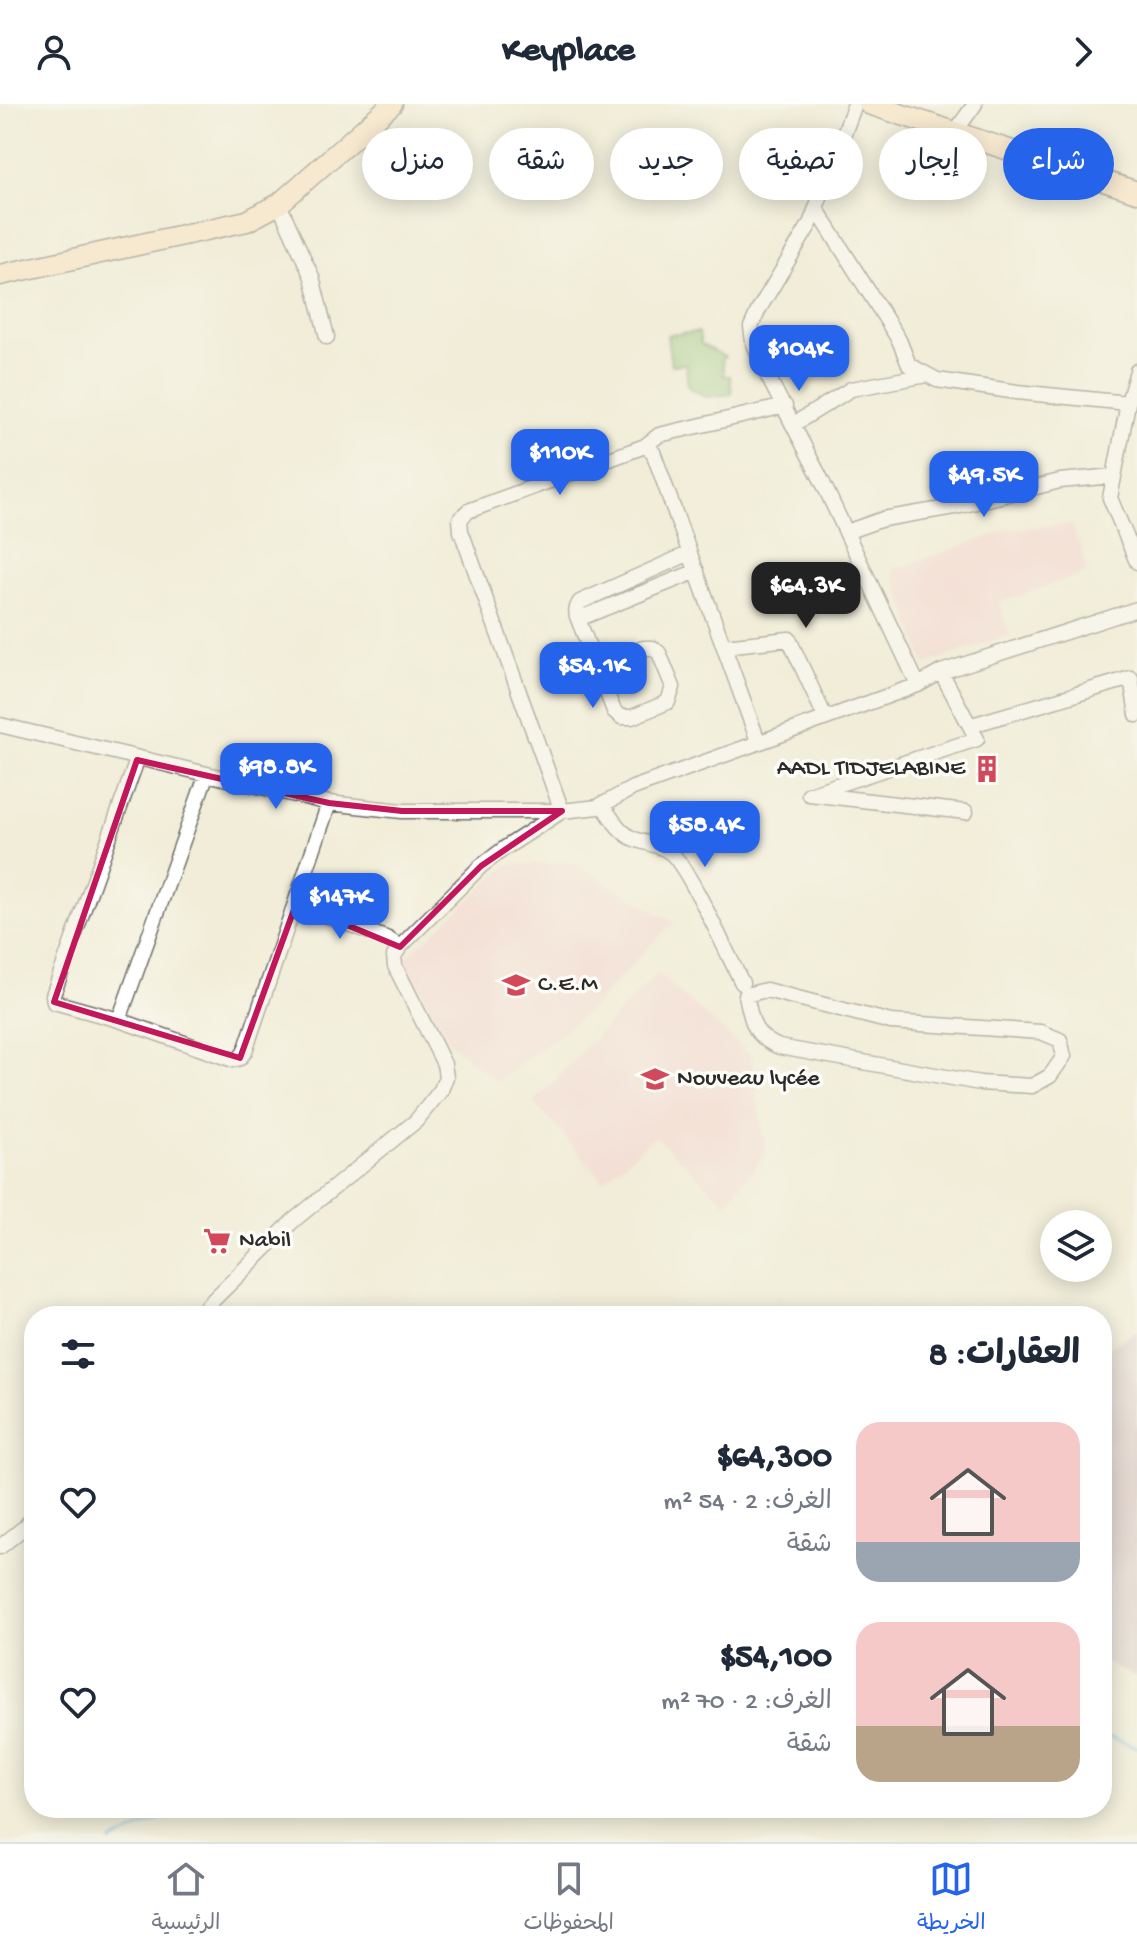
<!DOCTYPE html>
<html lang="ar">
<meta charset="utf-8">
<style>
body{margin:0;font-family:"Gochi Hand","Playpen Sans Arabic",sans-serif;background:#f2f2f3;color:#1f2937;direction:rtl;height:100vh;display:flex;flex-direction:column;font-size:30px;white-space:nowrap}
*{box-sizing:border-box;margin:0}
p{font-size:26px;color:#747a83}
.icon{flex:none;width:44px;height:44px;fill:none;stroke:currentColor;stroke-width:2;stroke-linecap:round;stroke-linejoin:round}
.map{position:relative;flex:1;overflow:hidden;direction:ltr}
.side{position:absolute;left:24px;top:1202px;width:1088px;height:512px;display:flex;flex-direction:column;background:#fff;border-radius:32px;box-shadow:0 4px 20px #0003;direction:rtl}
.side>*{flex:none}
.guide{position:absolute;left:24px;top:24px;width:1090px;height:72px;direction:rtl;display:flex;gap:16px}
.controls{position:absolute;left:1040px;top:1106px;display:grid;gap:16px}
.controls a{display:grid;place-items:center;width:72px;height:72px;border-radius:50%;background:#fff;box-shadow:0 4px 20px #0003;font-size:40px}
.price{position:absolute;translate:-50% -68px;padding:0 18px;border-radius:16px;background:#2563eb;color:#fff;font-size:26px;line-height:52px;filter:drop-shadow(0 2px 4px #0008)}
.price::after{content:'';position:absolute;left:50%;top:48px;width:24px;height:18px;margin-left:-12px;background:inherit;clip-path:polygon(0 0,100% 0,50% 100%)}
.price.current{background:#222;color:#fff}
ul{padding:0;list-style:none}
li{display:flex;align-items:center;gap:24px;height:200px;padding:0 32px}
li span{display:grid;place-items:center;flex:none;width:224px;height:160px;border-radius:24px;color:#555}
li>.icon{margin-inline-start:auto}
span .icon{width:96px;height:96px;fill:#fffc;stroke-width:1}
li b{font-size:34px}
h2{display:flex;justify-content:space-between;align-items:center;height:96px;padding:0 32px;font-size:34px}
.chip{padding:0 28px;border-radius:36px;background:#fff;box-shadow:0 4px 20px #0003;font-size:28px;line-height:72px}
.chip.current{background:#2563eb;color:#fff}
header{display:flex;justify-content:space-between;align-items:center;height:104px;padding:0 32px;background:#fff;font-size:36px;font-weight:700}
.tabs{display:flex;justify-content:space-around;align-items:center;height:112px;border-top:2px solid #e0e1e3;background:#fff;font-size:22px;color:#747a83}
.tabs a{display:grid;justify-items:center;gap:4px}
.tabs .current{color:#2563eb}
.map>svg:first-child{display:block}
</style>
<header><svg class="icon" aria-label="forward" viewBox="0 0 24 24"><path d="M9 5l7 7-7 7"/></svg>Keyplace<svg class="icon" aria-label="person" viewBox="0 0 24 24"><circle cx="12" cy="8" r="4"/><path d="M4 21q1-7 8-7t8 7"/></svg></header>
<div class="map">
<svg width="1137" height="1738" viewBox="0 0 1137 1738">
<rect width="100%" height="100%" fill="#fdfcf7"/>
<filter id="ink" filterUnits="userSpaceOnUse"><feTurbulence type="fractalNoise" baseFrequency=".0125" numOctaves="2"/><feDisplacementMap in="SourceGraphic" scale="16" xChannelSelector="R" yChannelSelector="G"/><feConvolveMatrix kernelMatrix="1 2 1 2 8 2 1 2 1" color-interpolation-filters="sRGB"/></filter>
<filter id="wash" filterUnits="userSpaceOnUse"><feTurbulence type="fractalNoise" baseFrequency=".006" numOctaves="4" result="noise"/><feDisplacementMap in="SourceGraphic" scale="32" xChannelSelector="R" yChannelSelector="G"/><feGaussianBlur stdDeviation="1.8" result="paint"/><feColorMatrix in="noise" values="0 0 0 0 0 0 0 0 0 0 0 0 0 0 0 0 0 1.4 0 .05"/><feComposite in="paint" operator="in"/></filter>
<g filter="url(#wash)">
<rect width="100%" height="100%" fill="#f1edd8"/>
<path fill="#f7cfd1" d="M1072,420L1088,468L999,499L1010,531L925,560L893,466L1008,426Z
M573,759L673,818L588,908L496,978L450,939L404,855L508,761Z
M657,869L751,951L766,1050L726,1099L655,1032L604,1077L534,998Z"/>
<path fill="#d2bdc6" d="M1137,1226V1573L1102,1558V1249Z"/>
<path fill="#8fc577" stroke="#5d7851" stroke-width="2" d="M699,228L701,240L725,253L722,255L724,272H730L732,290L707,293L688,283L686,260L671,261L667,231Z"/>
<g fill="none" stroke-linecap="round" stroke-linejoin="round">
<path stroke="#68bde5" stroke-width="3" d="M1102,1630L1137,1643
M112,1738L173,1709L177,1704"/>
</g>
</g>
<g filter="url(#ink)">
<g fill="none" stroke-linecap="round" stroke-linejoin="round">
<g stroke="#706f68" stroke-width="17">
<path id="street" d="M855,0L810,120L759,205L751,223L753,237L763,263L822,377L918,581
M955,28L975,0
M279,100L312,173L327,233
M816,104L899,236L909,261L937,276L1017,288L1128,299
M1137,267L1128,299L1110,394L1137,458
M794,320L851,285L927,271
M645,342L659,331L785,302
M846,428L883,415L960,402L1060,377L1114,372
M578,515L697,467
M724,542L789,535L825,613
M597,564L643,544H653L659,549L673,583L668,598L632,613H621L614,607L578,515C575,508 576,504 580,498L690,449
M941,568L977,635L809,690L966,708
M0,621L329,699L402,707H562L461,427L460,415L468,407L645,342L653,348L758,637
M972,621L1131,574L1137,611
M137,656L53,891L54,898L119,916L233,956L240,954L245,947L329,699
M602,700C610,712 618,726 630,733C642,740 659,739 671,749C689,764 729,853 742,879
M296,800L388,835L400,843
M766,886L891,918L1041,928L1060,936L1064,952L1050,972L1032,982L980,979L779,943C752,931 752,918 746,891Z
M119,916L206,672
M197,1212L294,1116L416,1017L441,986L446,973L444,960L395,862L394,852L400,843L481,762L505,744L562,707L598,703L633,684L918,581L941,568L1137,505
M0,1443L26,1422L34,1411"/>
</g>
<g stroke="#706f68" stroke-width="23">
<path id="secondary" d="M869,0L1137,88
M0,171L247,117L279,100L392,0"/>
</g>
<use href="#street" stroke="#fff" stroke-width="14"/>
<use href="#secondary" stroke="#fee4c5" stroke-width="20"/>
</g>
</g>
<path d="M0 0H1137V1738H0ZM137,656L329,699L402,707H562L481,762L400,843L296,800L240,954L54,898Z" fill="#f1edd8" fill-opacity=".55" fill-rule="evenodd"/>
<path fill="none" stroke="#c2185b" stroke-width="6" stroke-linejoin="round" d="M137,656L329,699L402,707H562L481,762L400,843L296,800L240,954L54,898Z"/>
<defs>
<g id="building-bare" transform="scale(2.16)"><path d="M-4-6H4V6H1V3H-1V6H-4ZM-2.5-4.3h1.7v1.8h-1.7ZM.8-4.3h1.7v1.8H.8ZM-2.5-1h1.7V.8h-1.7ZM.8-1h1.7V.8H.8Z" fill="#d1495b" stroke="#fdfcf7" stroke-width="2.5" paint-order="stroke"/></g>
<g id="school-bare" transform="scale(2.16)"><path d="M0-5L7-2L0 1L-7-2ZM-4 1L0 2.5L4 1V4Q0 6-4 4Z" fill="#d1495b" stroke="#fdfcf7" stroke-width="2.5" paint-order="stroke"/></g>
<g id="supermarket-bare" transform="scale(2.16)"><path d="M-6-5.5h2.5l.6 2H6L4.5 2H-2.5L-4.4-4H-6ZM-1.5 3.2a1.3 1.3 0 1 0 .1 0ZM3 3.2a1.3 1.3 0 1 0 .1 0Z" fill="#d1495b" stroke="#fdfcf7" stroke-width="2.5" paint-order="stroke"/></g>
</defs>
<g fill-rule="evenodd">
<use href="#building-bare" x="987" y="665"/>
<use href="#school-bare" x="516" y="881"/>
<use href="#school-bare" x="655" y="975"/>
<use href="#supermarket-bare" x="217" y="1137"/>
</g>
<g text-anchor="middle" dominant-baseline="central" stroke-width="7" stroke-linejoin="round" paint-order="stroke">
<g font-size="24" fill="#2b2b2b" stroke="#fdfcf7" text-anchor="start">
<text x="965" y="665" text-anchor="end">AADL TIDJELABINE</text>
<text x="538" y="881">C.E.M</text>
<text x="677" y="975">Nouveau lycée</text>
<text x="239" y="1137">Nabil</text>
</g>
</g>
</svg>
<div class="controls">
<a><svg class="icon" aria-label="layers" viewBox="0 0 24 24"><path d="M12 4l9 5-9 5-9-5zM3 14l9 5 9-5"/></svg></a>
</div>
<b class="price" style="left:799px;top:289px">$104K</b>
<b class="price" style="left:560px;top:393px">$110K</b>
<b class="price" style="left:984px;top:415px">$49.5K</b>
<b class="price current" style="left:806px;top:526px">$64.3K</b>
<b class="price" style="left:593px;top:606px">$54.1K</b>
<b class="price" style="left:276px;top:707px">$98.8K</b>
<b class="price" style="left:705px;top:765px">$58.4K</b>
<b class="price" style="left:340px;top:837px">$147K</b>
<div class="guide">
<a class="chip current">شراء</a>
<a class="chip">إيجار</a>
<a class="chip">تصفية</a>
<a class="chip">جديد</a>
<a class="chip">شقة</a>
<a class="chip">منزل</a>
</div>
<section class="side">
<h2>العقارات: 8<svg class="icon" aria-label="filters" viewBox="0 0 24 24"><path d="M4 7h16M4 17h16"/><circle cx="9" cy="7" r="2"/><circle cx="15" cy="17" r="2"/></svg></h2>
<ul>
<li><span style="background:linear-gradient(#f6c9c9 75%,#9aa5b1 0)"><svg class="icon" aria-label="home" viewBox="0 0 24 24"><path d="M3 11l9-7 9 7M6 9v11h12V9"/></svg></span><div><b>$64,300</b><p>الغرف: 2 · 54 m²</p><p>شقة</p></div><svg class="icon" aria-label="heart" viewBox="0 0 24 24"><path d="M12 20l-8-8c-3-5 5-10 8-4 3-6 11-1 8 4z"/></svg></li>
<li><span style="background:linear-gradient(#f6c9c9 65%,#b9a48a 0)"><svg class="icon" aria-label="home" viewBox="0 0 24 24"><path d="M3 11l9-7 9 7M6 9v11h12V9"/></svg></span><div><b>$54,100</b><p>الغرف: 2 · 70 m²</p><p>شقة</p></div><svg class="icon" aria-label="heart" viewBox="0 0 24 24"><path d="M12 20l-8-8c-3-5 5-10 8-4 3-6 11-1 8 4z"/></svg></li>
</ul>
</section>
</div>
<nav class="tabs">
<a class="current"><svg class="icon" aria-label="map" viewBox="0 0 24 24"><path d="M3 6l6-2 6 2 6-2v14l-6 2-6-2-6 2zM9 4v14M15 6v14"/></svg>الخريطة</a>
<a><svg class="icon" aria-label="saved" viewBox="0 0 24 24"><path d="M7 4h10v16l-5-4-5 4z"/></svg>المحفوظات</a>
<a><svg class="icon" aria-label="home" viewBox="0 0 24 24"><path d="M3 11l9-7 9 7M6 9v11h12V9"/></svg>الرئيسية</a>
</nav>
